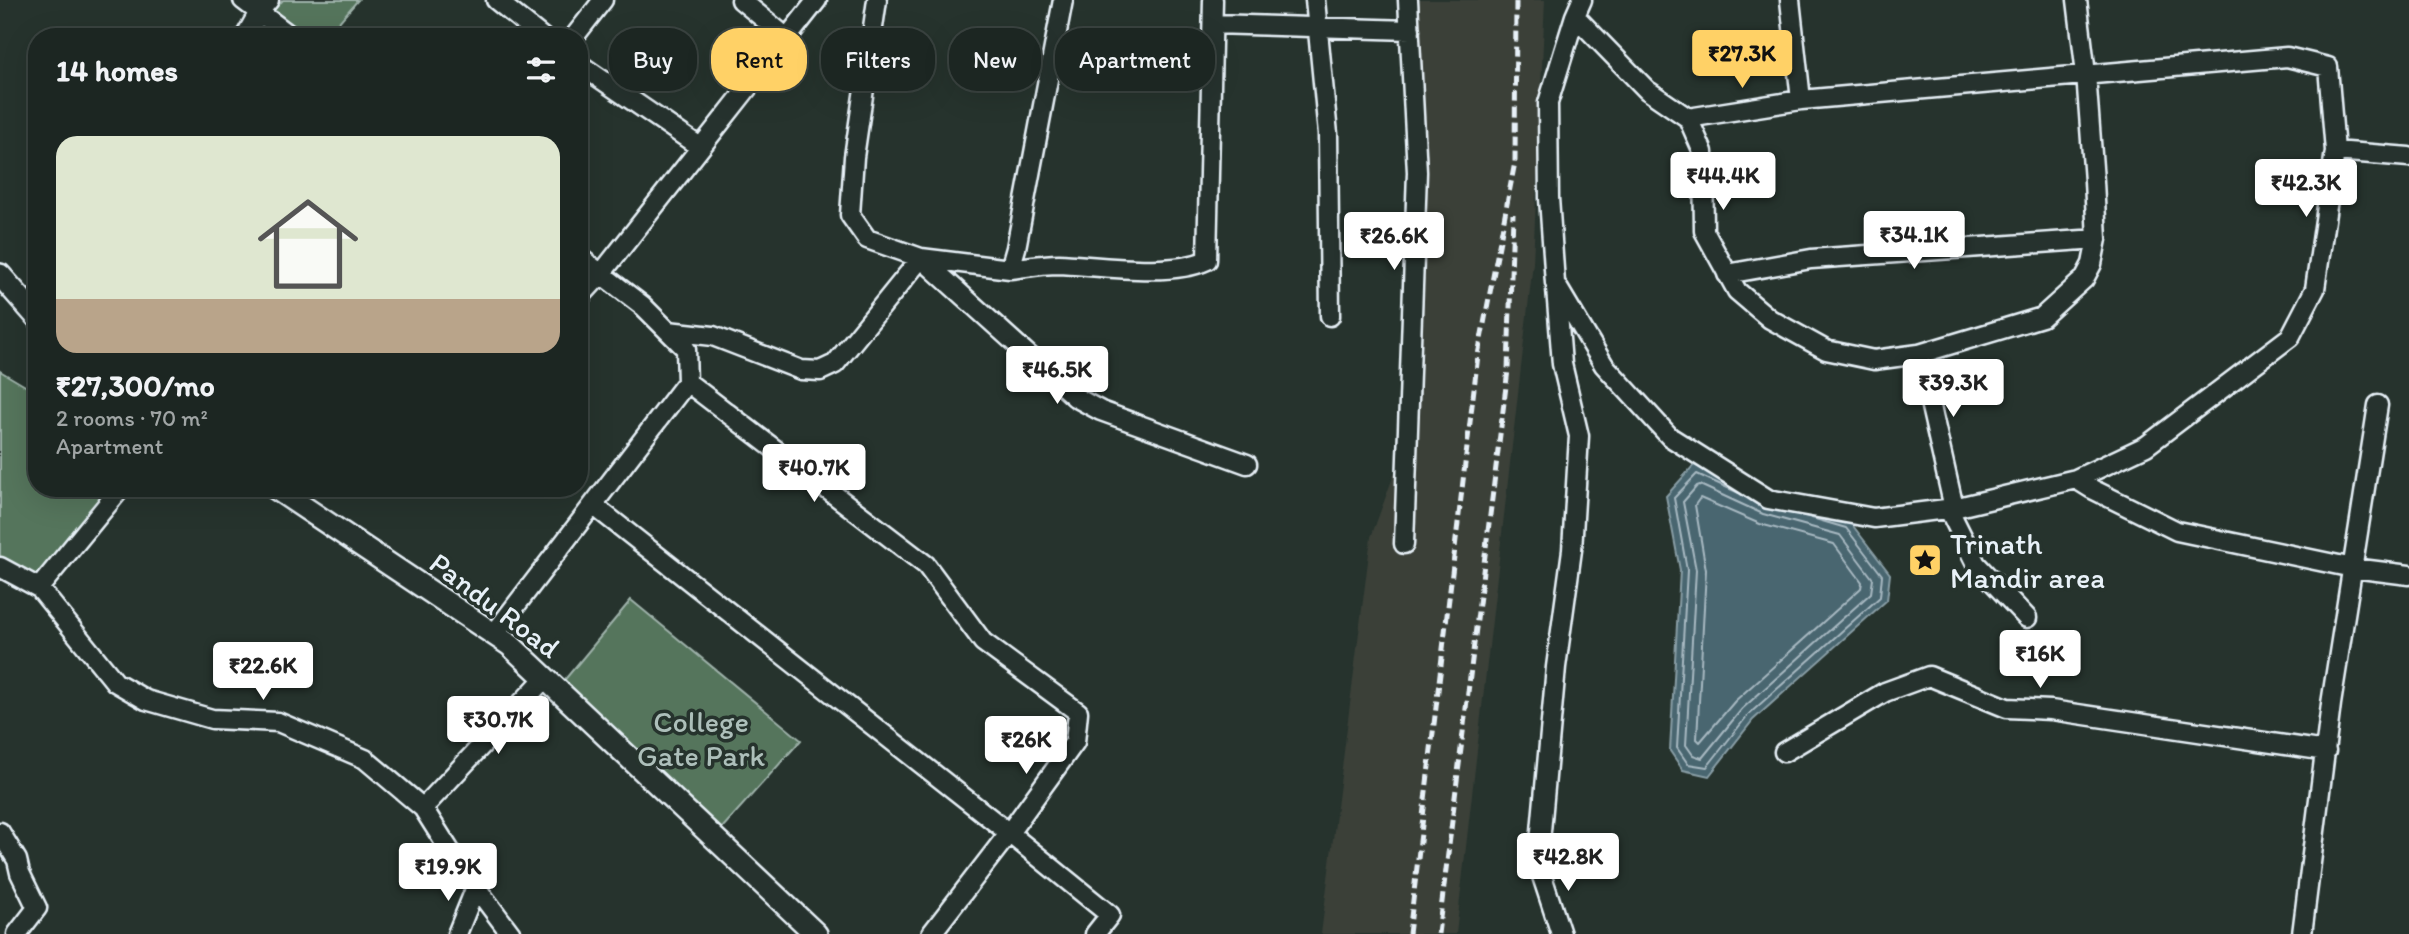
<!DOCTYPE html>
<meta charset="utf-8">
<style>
body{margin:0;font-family:Itim,sans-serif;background:#29322f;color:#f1f3f6;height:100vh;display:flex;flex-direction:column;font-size:26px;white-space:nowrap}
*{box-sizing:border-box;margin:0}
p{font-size:23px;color:#a0a5a5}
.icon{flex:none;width:38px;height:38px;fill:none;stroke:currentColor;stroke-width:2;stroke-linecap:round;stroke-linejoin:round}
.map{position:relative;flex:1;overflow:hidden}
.sheet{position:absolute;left:28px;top:28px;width:560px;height:469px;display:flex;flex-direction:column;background:#1c2622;border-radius:28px;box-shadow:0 7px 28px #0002,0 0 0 2px #3a4340}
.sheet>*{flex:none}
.guide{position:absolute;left:609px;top:28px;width:665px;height:63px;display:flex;gap:14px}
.price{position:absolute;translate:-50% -60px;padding:0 16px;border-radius:7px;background:#fff;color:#222;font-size:23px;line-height:46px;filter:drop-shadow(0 2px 4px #0008)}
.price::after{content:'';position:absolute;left:50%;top:42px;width:21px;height:16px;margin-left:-10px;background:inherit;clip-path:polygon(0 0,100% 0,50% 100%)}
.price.on{background:#ffd166;color:#111}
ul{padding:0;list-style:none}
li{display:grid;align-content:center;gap:14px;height:371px;padding:0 28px}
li+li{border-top:2px solid #3a4340}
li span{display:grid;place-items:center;height:217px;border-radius:21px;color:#555}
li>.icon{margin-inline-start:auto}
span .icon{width:126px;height:126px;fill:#fffc;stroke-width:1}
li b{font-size:30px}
h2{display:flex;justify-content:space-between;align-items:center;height:84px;padding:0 28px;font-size:30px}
.tag{padding:0 24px;border-radius:28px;background:#1c2622;box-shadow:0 7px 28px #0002,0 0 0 2px #3a4340;font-size:24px;line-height:63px}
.tag.on{background:#ffd166;color:#111}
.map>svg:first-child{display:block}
</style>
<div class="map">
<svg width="2409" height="934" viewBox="0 0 2409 934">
<rect width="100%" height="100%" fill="#26332d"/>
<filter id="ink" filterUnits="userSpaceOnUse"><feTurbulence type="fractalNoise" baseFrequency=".0143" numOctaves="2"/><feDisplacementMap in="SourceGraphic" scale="14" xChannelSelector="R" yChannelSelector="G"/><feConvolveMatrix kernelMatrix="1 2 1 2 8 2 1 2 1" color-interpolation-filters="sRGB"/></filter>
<g filter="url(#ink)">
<path fill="#3a4039" d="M1414,0H1545L1533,263L1456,934H1321L1371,537L1411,428Z"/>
<path fill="#55745c" stroke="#9eb2aa" stroke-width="2" d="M283,0H358L326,37H308L274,10Z
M0,371L37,393V488H118L30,583L0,562Z
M631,600L801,740L714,837L557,689Z"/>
<path fill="#496670" stroke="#899ea6" stroke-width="2" d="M1694,465L1768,499L1850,522L1890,574L1887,600L1753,720L1709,776L1683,770L1670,751L1680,570L1666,496Z"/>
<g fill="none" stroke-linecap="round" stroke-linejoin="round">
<path stroke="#a8b9c2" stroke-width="2" d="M1700,485L1763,514L1840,535L1873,579L1871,593L1742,709L1702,758L1693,755L1686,745L1696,570L1683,502L1697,486Z
M1739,493L1697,474L1674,498L1687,570L1677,748L1688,764L1707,767L1748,715L1880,597L1882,575L1846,528L1805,516
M1700,498L1760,524L1834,544L1862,582L1861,588L1735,701L1700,742L1697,739L1706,570L1695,505Z"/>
<g stroke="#e8f1f8" stroke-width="23">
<path id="minor" d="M243,0L292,37
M496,0L542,37
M877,0L854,157L850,215L867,239L921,258L1010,269L1016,248L1063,0
M1315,0L1328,134L1330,316
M1582,0L1575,16L1647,90L1688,118L1703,152L1704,231L1737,291L1770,319L1826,350L1874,360L1919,354
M1790,0L1801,100
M2077,0L2086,74L2094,181L2097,239L2092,264L2084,279L2042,317L1919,354L1954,508L2076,479L2092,489L2177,531L2353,568L2409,575
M1575,16L1548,103L1549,198L1555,283L1604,365L1670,437L1768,499L1874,518L1954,508
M1213,24L1410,30
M245,37L259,12L269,0
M574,37L603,0
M787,38L817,0
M579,64L700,147
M1688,118L1801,100L2287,57L2328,67L2335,151L2315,289L2290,337L2146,446L2076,479
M2335,151L2409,157
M579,257L643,306L686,349L687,382L926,565L983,642L1078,712L1075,742L1009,833L593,505
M1010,269C1026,267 1043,264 1059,264C1100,266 1171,277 1207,260L1213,0
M1727,274L1811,259L2097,239
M1556,288L1562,364L1579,436L1572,550L1556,667L1538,864L1561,934
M579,298L601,274L787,38L741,0
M668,331L713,336L801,370L820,371L835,364L921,258L1075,397L1101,411L1247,464
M121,488L39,588L115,682L146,700L212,719L278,722L365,759L423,808L457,862L511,934
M1948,508L1976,564L2027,618
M1404,544L1417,172L1408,0
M0,567L39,588
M494,634L687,382
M1784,752L1885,692L1929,676L2007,708L2051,710L2326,751
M423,808L545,678
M0,832L17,860L20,873L37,908L17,934
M457,934L476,887
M931,934L1009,833L1110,915L1095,934
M2302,934L2331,704L2378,405"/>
</g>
<g stroke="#e8f1f8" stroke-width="26">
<path id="tertiary" d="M0,275L37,317
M275,488L510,645L816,934"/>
</g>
<use href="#minor" stroke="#26332d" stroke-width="18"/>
<use href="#tertiary" stroke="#26332d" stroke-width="21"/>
<path stroke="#e8f1f8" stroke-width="5" stroke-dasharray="10 5" stroke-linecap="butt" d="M1409,934L1478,355L1515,162L1516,0
M1438,934L1508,370L1513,214"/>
</g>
</g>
<defs>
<g id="sight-square" transform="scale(1.75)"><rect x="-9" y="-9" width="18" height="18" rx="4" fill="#ffd166" stroke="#26332d"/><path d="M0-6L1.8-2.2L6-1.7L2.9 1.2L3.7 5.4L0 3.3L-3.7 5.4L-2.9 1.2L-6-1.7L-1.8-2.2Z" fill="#111"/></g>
</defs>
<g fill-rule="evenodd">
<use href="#sight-square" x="1925" y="560"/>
</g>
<g text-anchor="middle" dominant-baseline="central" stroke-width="7" stroke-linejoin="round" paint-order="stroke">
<g font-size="30" fill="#e8f1f8" stroke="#26332d" text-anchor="start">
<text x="1950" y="543">Trinath<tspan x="1950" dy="34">Mandir area</tspan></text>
</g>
<g font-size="30" fill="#e8f1f8" stroke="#26332d">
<text transform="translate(495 605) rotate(37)">Pandu Road</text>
</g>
<g font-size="30" fill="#adbfba" stroke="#26332d">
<text x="701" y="721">College<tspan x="701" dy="34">Gate Park</tspan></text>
</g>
</g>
</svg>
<b class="price on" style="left:1742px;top:90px">₹27.3K</b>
<b class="price" style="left:1723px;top:212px">₹44.4K</b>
<b class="price" style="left:2306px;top:219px">₹42.3K</b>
<b class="price" style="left:1914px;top:271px">₹34.1K</b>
<b class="price" style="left:1394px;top:272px">₹26.6K</b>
<b class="price" style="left:1057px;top:406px">₹46.5K</b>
<b class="price" style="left:1953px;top:419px">₹39.3K</b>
<b class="price" style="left:814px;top:504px">₹40.7K</b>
<b class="price" style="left:2040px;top:690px">₹16K</b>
<b class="price" style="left:263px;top:702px">₹22.6K</b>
<b class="price" style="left:498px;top:756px">₹30.7K</b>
<b class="price" style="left:1026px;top:776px">₹26K</b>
<b class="price" style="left:1568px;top:893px">₹42.8K</b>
<b class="price" style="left:448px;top:903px">₹19.9K</b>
<div class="guide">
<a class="tag">Buy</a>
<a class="tag on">Rent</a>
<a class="tag">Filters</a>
<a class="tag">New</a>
<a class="tag">Apartment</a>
</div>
<section class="sheet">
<h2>14 homes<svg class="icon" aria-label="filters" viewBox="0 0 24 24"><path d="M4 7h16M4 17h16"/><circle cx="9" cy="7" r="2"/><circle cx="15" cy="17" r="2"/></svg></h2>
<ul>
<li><span style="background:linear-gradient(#dfe7d0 75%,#b9a48a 0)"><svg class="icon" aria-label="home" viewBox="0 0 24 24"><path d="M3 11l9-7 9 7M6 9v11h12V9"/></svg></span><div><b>₹27,300/mo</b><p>2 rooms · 70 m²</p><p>Apartment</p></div></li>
</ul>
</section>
</div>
